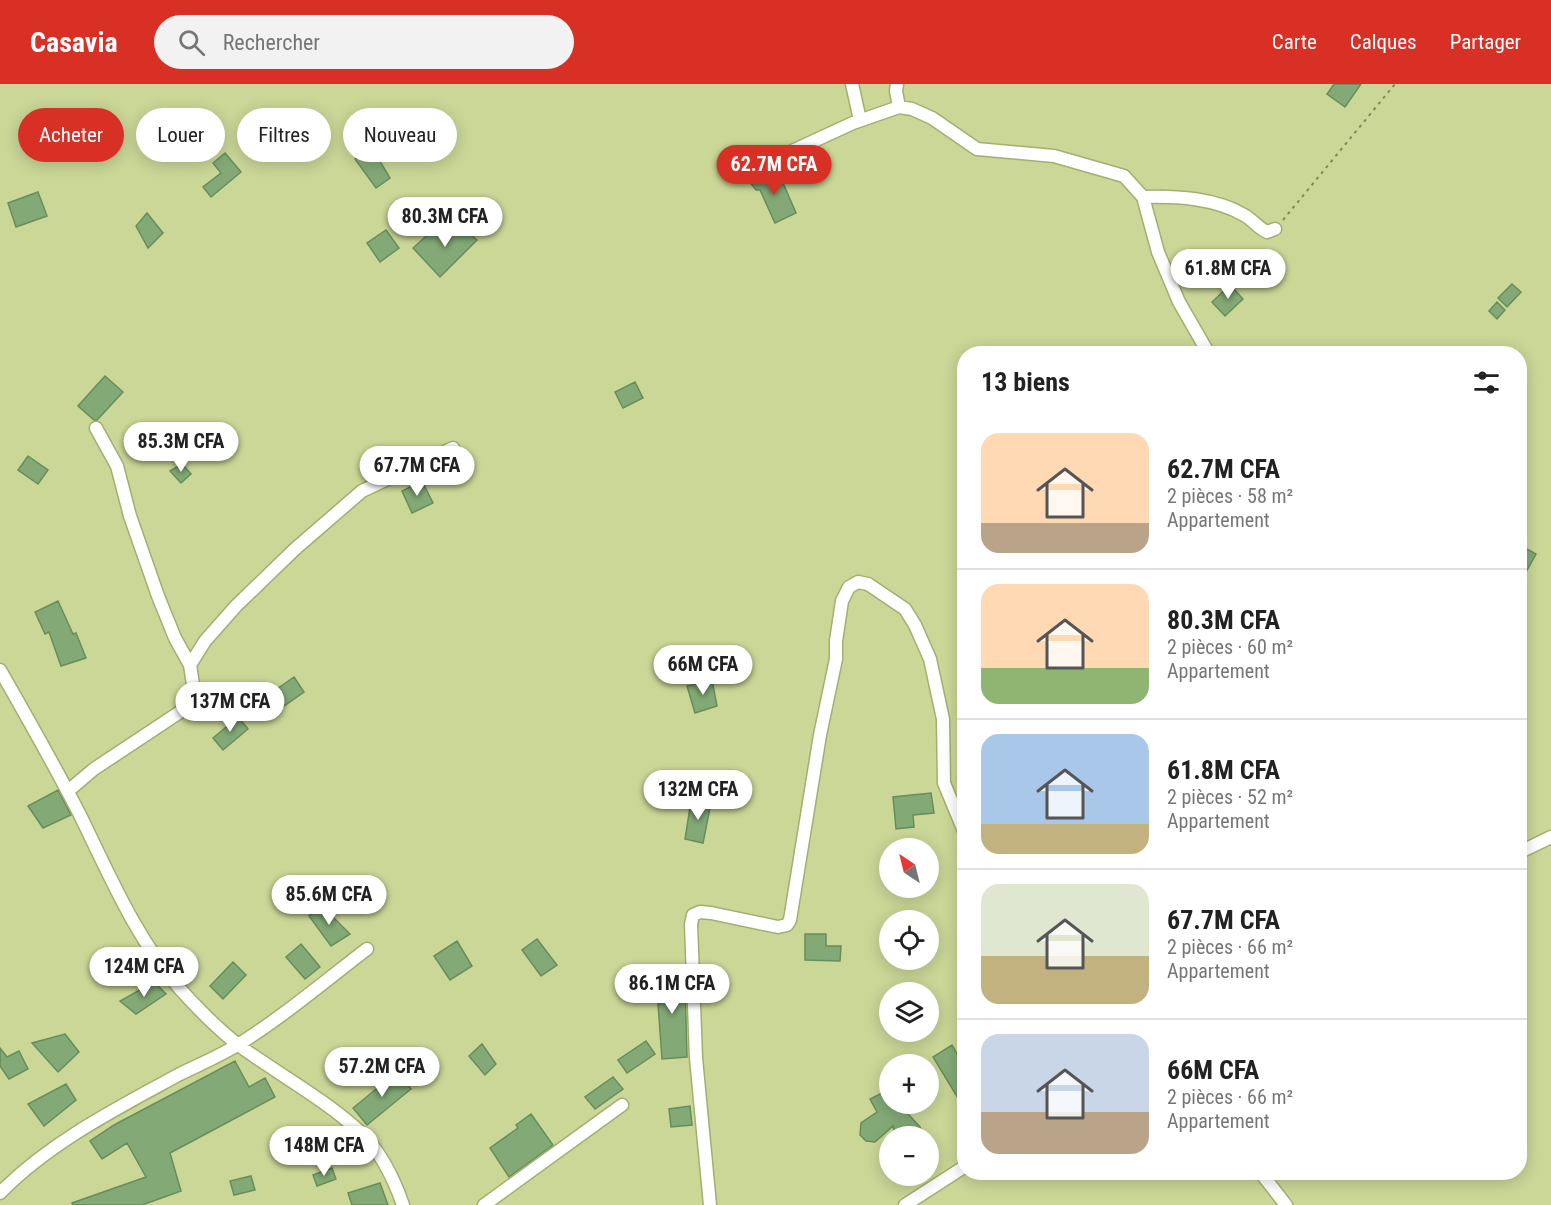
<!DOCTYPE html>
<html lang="fr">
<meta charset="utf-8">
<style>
body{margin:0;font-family:"Roboto Condensed",sans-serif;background:#f2f2f2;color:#222;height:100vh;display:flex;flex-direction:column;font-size:22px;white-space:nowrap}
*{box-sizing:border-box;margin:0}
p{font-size:20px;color:#767676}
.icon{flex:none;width:33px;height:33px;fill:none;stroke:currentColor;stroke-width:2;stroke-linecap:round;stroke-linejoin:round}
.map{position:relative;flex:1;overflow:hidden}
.details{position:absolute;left:957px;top:262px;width:570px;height:834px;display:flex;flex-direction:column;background:#fff;border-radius:24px;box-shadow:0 3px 15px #0003}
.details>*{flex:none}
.top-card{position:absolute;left:18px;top:24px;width:570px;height:54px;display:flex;gap:12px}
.needle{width:39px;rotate:325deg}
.controls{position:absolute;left:879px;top:754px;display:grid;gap:12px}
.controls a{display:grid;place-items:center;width:60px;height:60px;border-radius:50%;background:#fff;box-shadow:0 3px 15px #0003;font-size:30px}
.price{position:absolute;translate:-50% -51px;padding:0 14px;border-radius:21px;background:#fff;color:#222;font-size:20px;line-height:39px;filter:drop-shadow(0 2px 3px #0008)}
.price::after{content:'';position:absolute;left:50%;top:36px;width:18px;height:14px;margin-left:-9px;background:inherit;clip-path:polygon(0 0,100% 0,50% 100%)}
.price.selected{background:#d93025;color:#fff}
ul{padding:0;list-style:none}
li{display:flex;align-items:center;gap:18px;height:150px;padding:0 24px}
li+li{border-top:2px solid #e0e0e0}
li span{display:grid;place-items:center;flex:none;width:168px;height:120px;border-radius:18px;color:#555}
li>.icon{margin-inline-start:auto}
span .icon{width:72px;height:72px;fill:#fffc;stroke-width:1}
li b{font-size:26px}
h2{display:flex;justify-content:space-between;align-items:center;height:72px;padding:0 24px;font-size:26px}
.pill{padding:0 21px;border-radius:27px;background:#fff;box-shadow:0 3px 15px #0003;font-size:21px;line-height:54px}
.pill.selected{background:#d93025;color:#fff}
header{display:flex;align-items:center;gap:36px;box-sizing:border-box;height:84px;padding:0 30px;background:#d93025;color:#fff}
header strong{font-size:28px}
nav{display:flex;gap:33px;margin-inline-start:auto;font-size:21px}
.search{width:420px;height:54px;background:#f2f2f2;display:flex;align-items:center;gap:15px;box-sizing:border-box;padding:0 21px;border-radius:33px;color:#767676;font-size:22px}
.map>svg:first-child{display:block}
</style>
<header>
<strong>Casavia</strong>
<div class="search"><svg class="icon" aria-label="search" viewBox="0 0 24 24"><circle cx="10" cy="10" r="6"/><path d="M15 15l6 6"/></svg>Rechercher</div>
<nav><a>Carte</a><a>Calques</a><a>Partager</a></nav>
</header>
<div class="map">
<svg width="1551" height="1121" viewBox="0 0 1551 1121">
<rect width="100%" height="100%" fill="#cad797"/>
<path fill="#83aa76" stroke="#678d5a" stroke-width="1.5" d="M1334,0H1361L1345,23L1327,10Z
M299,37L311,56L300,65L295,55L288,60L281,50Z
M372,64L390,94L376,104L355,75Z
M225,69L241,88L211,113L203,103L221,89L213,79Z
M755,87L765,99L780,92L796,129L775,139L760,106H756L746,93Z
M38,108L47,132L16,143L8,119Z
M147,129L163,149L148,164L136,142Z
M455,138L477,156L440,193L413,164L434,145L442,154Z
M386,146L399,164L380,178L367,159Z
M1512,200L1521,208L1507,223L1498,214Z
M1230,201L1243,215L1225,232L1212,218Z
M1497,218L1505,226L1497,235L1489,227Z
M105,292L123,308L97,336H94L78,322Z
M635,298L643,314L623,324L615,308Z
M28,372L48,386L38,400L18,386Z
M182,380L191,390L181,399L170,387Z
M422,397L433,419L412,429L402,407Z
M1520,461L1536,470L1520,499Z
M58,517L73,550L76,549L86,574L61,582L49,548L45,550L35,528Z
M294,593L304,608L267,634L257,619Z
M712,596L717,622L695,629L687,602Z
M238,633L248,645L223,666L213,654Z
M58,706L71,731L43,744L28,722Z
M931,709L934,729L913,731L914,743L896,745L893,713Z
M691,717L711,719L703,759L685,755Z
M322,822L350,850L331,862L309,832Z
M805,850H826V862H841L840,877L805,876Z
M537,855L557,881L541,892L522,866Z
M457,857L472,882L450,896L434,872Z
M301,860L320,883L305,895L286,873Z
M233,878L246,891L223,915L210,902Z
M681,886L685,901L687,973L662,975L658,920H660L655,894Z
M154,898L166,910L136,930L120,917Z
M65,950L79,968L58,988L32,959Z
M646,957L655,970L627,989L618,976Z
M482,960L496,980L485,991L469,972Z
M952,961L964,982V1024L933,973Z
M0,964L7,973L19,967L28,985L9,995L0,982Z
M235,977L249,1003L265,994L275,1013L170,1069L181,1107L142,1121H73L72,1119L146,1093L127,1059L102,1075L90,1057L114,1041Z
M397,988L411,1005L367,1041L353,1024Z
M613,993L623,1005L595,1025L585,1013Z
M66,1000L76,1016L44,1042L28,1020Z
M890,1005V1020H899L920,1043L924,1053H895L893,1042L875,1058L866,1057L860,1051L861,1039L877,1028L870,1015Z
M690,1022L692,1041L671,1043L669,1025Z
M531,1030L553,1061L509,1093L490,1064L518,1044L516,1041Z
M332,1084L336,1095L317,1102L313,1091Z
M251,1092L255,1106L234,1111L230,1097Z
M380,1099L388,1121H352L348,1109Z"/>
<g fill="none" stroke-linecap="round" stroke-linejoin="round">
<g stroke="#a2af70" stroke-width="15">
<path id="minor" d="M852,0L860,36
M897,0L896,7L899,23
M790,68L853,39L899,23L912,25L932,34L977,65L1054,72L1124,92L1143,113L1158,168L1179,218L1209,270
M1143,113C1177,112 1215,114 1244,131C1253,136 1258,144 1267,148L1275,145
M96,344L117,382L130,432L158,512L175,554L190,581
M0,586C27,633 54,681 79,729C109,790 136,855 181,906C199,926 220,947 241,963C280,991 324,1015 359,1047C380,1066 394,1095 403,1121
M68,707L94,685L180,628L191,619L194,607L190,581L205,557L236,522L295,465L362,407L453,364
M1520,768L1551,753
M1261,1089L1286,1121
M0,1109C50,1058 116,1025 178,991C198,981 220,972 239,960C284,932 325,897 367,865
M484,1121L622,1021
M710,1121L696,974L691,840L693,831L700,828L711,829L778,843L787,841L790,836L820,651L836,575V557L842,517L849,503L858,498L868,500L905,525L915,541L930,575L943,635L944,699L964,747
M905,1121L964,1083"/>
</g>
<path stroke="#7f885b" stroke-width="2" stroke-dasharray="3 4.5" stroke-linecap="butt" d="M1283,136L1395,0"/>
<use href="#minor" stroke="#fff" stroke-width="12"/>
</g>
</svg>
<div class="controls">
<a><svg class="needle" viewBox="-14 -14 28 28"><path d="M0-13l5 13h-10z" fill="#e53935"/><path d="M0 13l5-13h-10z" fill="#767676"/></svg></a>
<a><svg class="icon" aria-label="locate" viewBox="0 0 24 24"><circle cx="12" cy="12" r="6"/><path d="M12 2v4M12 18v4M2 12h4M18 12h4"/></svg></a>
<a><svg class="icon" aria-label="layers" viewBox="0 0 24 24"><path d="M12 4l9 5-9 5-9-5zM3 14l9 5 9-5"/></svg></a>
<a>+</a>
<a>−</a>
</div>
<b class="price selected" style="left:774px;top:112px">62.7M CFA</b>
<b class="price" style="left:445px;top:164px">80.3M CFA</b>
<b class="price" style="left:1228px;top:216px">61.8M CFA</b>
<b class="price" style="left:181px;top:389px">85.3M CFA</b>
<b class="price" style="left:417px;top:413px">67.7M CFA</b>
<b class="price" style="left:703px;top:612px">66M CFA</b>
<b class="price" style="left:230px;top:649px">137M CFA</b>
<b class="price" style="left:698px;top:737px">132M CFA</b>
<b class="price" style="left:329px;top:842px">85.6M CFA</b>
<b class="price" style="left:144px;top:914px">124M CFA</b>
<b class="price" style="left:672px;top:931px">86.1M CFA</b>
<b class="price" style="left:382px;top:1014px">57.2M CFA</b>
<b class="price" style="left:324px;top:1093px">148M CFA</b>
<div class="top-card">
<a class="pill selected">Acheter</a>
<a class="pill">Louer</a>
<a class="pill">Filtres</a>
<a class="pill">Nouveau</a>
</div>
<section class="details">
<h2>13 biens<svg class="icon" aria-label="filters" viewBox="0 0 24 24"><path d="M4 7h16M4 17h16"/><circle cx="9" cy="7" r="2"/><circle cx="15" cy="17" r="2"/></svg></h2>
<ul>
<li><span style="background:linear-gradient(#ffd9b3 75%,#b9a48a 0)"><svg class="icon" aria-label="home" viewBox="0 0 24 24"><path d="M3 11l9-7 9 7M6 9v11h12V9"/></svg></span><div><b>62.7M CFA</b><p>2 pièces · 58 m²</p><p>Appartement</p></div></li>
<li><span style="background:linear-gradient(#ffd9b3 70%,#8fb573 0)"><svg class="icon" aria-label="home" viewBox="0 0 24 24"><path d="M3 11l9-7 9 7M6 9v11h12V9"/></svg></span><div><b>80.3M CFA</b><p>2 pièces · 60 m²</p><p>Appartement</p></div></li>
<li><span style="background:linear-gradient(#a9c7e8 75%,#c2b280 0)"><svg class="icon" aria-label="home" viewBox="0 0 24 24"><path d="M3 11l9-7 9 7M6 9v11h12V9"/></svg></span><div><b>61.8M CFA</b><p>2 pièces · 52 m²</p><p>Appartement</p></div></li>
<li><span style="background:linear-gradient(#dfe7d0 60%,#c2b280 0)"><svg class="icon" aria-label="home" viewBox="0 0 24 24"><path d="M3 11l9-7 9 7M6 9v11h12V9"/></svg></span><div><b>67.7M CFA</b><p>2 pièces · 66 m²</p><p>Appartement</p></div></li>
<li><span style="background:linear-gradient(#c9d6e8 65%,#b9a48a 0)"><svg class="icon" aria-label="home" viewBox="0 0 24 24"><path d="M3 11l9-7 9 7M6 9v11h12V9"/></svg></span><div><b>66M CFA</b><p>2 pièces · 66 m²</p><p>Appartement</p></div></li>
</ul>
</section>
</div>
